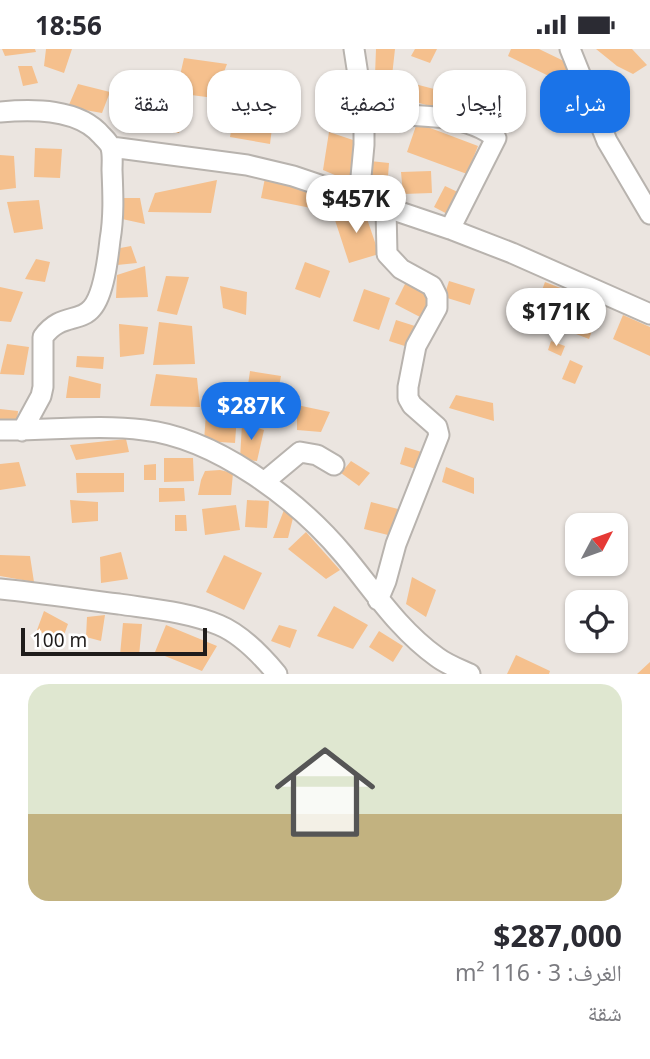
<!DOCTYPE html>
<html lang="ar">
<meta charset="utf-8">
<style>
body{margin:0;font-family:"Noto Sans","Noto Naskh Arabic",sans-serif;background:#f2f2f3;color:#2b2b33;direction:rtl;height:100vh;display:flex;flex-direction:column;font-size:26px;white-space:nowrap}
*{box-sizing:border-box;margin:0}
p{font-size:23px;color:#7c7c81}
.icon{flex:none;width:38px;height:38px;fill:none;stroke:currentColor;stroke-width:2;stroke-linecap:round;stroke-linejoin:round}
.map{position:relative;height:625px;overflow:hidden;direction:ltr}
.details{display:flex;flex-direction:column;background:#fff;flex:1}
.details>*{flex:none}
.hud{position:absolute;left:21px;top:21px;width:609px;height:63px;direction:rtl;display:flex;gap:14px}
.needle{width:46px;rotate:49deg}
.tools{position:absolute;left:565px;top:464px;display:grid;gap:14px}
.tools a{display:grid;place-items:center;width:63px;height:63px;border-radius:14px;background:#fff;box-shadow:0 2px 5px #0004;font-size:35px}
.scale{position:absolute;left:21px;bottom:18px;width:186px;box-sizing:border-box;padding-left:7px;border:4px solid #1f1c1b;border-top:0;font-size:19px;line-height:24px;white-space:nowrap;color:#1f1c1b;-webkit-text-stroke:5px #fff;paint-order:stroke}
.price{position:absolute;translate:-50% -60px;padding:0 16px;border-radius:24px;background:#fff;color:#222;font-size:23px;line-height:46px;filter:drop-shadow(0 2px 4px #0008)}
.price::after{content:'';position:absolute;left:50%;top:42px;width:21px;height:16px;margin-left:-10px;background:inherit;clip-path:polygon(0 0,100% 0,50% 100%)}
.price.current{background:#1a73e8;color:#fff}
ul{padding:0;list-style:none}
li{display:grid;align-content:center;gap:14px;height:371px;padding:0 28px}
li span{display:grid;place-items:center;height:217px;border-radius:21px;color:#555}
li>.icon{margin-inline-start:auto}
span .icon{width:126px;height:126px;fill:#fffc;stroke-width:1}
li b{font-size:30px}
.pill{padding:0 24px;border-radius:21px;background:#fff;box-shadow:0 2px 5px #0004;font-size:24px;line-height:63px}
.pill.current{background:#1a73e8;color:#fff}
.status{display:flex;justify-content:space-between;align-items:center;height:49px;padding:0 35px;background:#fff;direction:ltr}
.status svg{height:19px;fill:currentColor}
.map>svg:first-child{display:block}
</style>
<div class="status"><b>18:56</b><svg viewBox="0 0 49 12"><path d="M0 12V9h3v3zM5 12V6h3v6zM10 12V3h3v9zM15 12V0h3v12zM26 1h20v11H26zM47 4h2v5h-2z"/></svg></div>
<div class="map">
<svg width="650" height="625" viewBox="0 0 650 625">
<rect width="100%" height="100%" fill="#ebe5e0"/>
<path fill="#f5c08d" d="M2,0H35L36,3L5,7Z
M46,0H72L64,24L44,17Z
M376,0H395L392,27L375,26Z
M415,0H437L430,14L411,7Z
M511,0H539L570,15L561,33L508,7Z
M596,0H632L647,16L633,25L617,17Z
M184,9L227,15L214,49L176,44Z
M18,17H32L38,34L23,37Z
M407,33L438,41L433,58L409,51L382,52V35Z
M78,35L110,43L102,64L68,58Z
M578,47L591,73L579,80L560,64Z
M167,57L186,63L179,84H160Z
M233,71L272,79L270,95L230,88Z
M417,74L478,97L467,125L407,103Z
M329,83L356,92L349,132L323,121Z
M35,99L62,100L60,129L34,128Z
M0,106L14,107L16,139L0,141Z
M370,112L389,114L387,141L368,139Z
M431,122L432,144L403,145L401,123Z
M265,129L320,139L316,160L261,149Z
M217,131L211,164L148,163L155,144Z
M445,137L464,146L453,168L434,158Z
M123,149H140L145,175L122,170Z
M39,151L43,180L14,184L7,153Z
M363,158L379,205L349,214L334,168Z
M131,197L137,214L117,216L115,200Z
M36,210L50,213L45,233L25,230Z
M305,213L330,222L320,249L295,240Z
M145,217L148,248L116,249L117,226Z
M166,227L189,228L177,266L157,262Z
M449,232L475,240L470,256L444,248Z
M406,233L431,247L420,268L395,255Z
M545,233L602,255L589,290L532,268Z
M220,237L247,243L246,266L223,259Z
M0,238L23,243L11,273L0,272Z
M364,240L390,249L379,281L353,272Z
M623,266L650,278V307L613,290Z
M396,271L418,278L411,299L389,292Z
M159,273L192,277L195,315L153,316Z
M119,275L148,278L144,305L120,308Z
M551,292L565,297L561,307L548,301Z
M7,295L29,298L24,326L0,325Z
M77,307L104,308L103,320L76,318Z
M570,311L583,317L575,335L562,330Z
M250,322L281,327L277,348L247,343Z
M156,325L197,329L200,358L150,357Z
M69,327L101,335L100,349H66Z
M456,346L493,354L494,372L449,359Z
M297,356L330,363L321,383L297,381Z
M0,360L18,362L17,374L0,373Z
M206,364L237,366L235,394L204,392Z
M242,374L264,381L257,412L240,410Z
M126,390L129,403L76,411L70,396Z
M405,398L425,404L419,421L400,415Z
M164,409H193L194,432L164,433Z
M351,412L370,424L359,437L341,424Z
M19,413L26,437L0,441V415Z
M156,415V431H144V416Z
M446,418L474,429V445L442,433Z
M220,421L233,424L231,446H198L201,431L205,422Z
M76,424H124V443L77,444Z
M159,439H184L185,452L159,453Z
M70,451L98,453V472L72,474Z
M247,451L269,452L267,479L245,478Z
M371,453L398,460L392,487L364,480Z
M236,456L240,481L205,486L202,460Z
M284,461L294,465L288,489H273Z
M175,466H186L187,482H175Z
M306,483L340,521L326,530L288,500Z
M121,503L128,530L101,534L100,508Z
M0,506L30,507L34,533L0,527Z
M224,506L262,524L244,561L206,543Z
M412,528L436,541L426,568L406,555Z
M334,557L368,576L353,600L317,587Z
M44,562L68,575L61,594L37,581Z
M105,566L101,592L86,588L87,568Z
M123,574L142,575L139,607L120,606Z
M166,576L217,597L202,622L155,603Z
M279,576L297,581L290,599L271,592Z
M379,582L403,597L393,613L369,598Z
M516,606L550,622L549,625H507Z
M650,613V625H637Z"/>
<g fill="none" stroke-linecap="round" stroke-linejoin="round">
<g stroke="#b8b3ae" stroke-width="23">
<path id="minor" d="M354,0L364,65
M570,0L607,92L650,165
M0,63C32,60 79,59 102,87C105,90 110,95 111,99C113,106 112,115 112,121C113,145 114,168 110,191C108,209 104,245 92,259C80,274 60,264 43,288V338L41,347L22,382
M111,98L247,116L293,127L450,180L512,204L650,265
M359,149L364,96V65C405,67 464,62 496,89L450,180
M0,381C47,382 97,375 144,381C216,389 298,451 344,506C374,542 398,580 437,608C446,615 459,620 470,625
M264,433L300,403L317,406L334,416
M0,540C40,544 79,550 119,555C152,560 188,563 219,576C241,585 262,607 277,625
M378,551L386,532L396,495L439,386L437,378L412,356L408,349V338L416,297L437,259V247L432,237L401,220L387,205L386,160"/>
</g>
<use href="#minor" stroke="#fff" stroke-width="19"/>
</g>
</svg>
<div class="tools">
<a><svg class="needle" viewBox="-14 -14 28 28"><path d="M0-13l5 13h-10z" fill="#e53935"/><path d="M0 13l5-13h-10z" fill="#7c7c81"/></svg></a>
<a><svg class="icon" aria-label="locate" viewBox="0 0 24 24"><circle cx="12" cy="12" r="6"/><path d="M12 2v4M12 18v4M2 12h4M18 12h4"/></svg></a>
</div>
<div class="scale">100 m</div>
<b class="price" style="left:356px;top:186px">$457K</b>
<b class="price" style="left:556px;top:299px">$171K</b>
<b class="price current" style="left:251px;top:393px">$287K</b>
<div class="hud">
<a class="pill current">شراء</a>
<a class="pill">إيجار</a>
<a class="pill">تصفية</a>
<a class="pill">جديد</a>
<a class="pill">شقة</a>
</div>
</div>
<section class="details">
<ul>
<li><span style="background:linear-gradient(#dfe7d0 60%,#c2b280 0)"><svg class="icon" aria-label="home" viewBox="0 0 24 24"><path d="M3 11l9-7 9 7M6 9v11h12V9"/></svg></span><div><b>$287,000</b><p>الغرف: 3 · 116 m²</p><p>شقة</p></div></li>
</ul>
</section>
